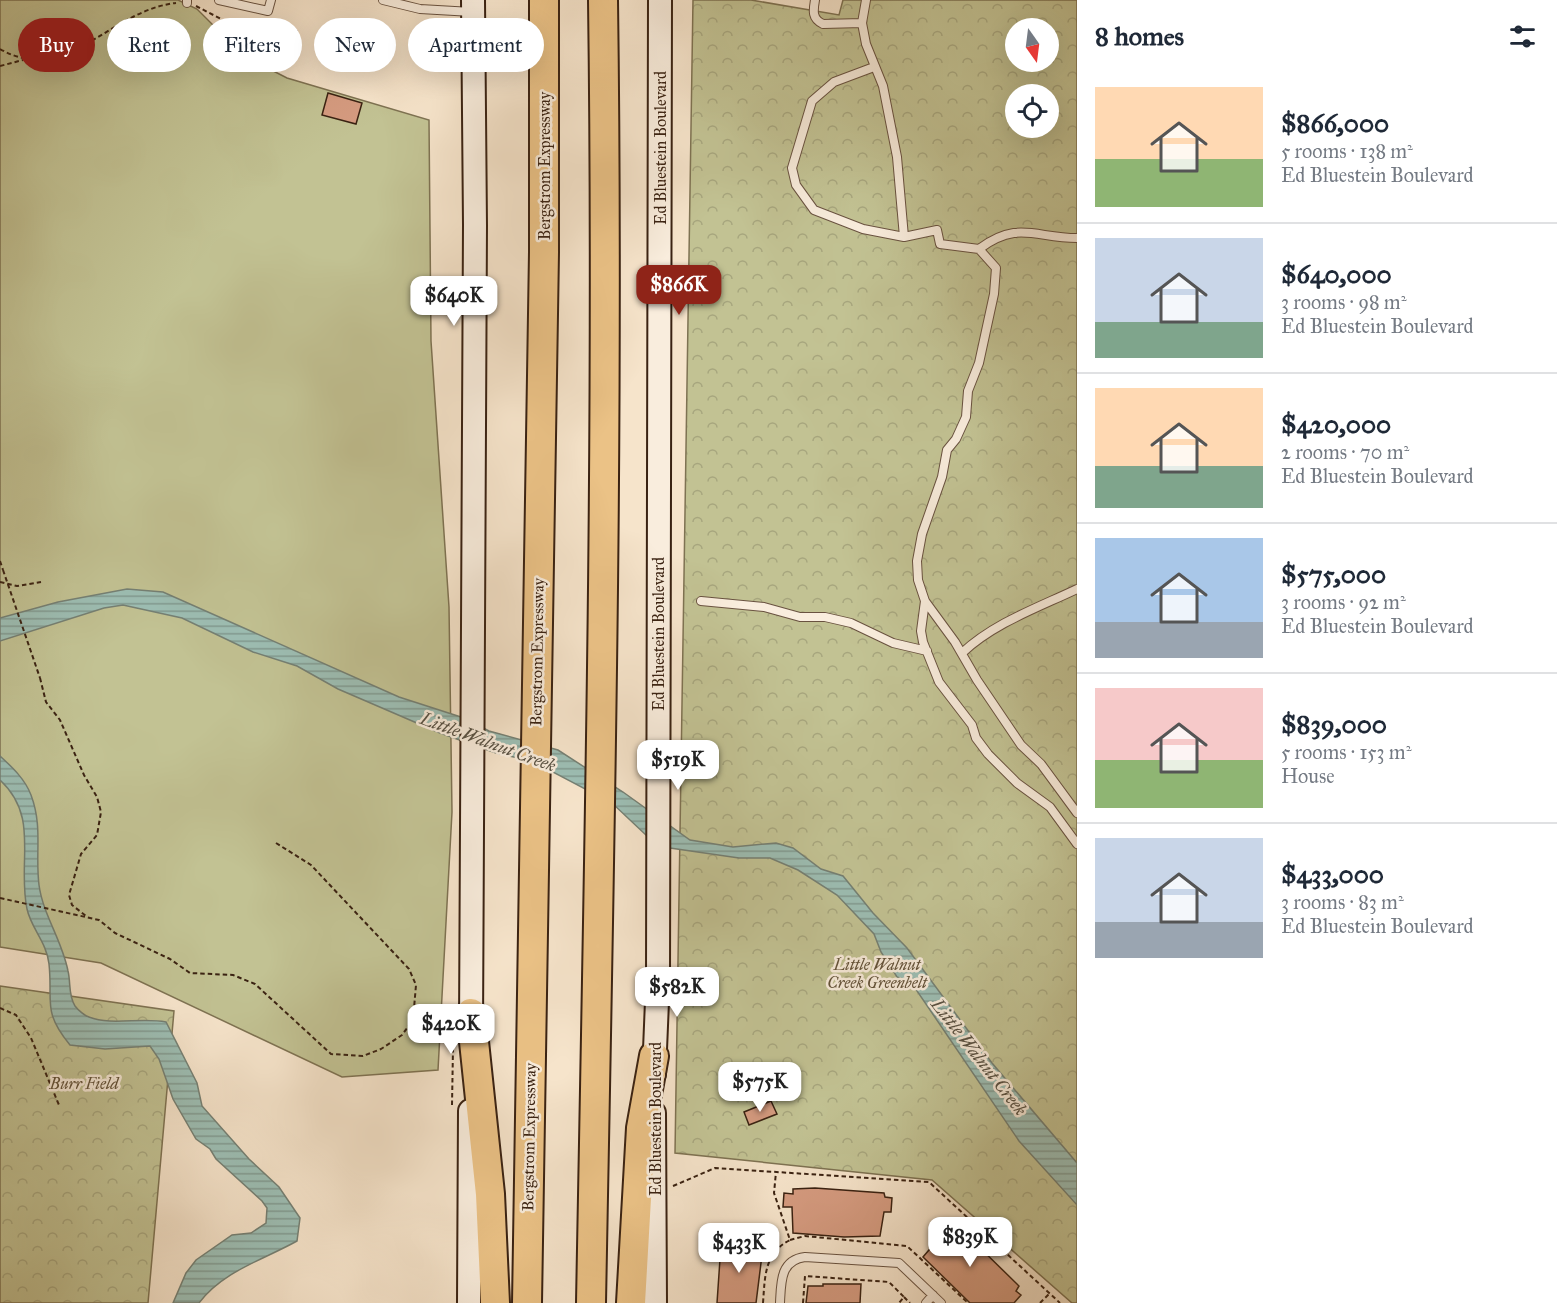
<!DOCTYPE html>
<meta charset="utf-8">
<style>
body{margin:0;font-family:"IM FELL Great Primer",serif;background:#f6f6f7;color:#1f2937;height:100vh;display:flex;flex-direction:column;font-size:22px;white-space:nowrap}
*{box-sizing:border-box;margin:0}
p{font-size:20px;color:#747a83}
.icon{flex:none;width:33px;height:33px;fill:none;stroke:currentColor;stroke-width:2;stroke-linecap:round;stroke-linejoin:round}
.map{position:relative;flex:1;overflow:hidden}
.panel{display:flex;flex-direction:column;background:#fff;width:480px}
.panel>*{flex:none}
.top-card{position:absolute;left:18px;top:18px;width:570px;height:54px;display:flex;gap:12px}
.needle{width:39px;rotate:166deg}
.fabs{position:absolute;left:1005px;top:18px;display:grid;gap:12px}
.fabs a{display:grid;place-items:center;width:54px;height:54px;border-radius:50%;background:#fff;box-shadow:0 6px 24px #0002;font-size:30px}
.price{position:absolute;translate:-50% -51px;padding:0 14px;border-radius:12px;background:#fff;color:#222;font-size:20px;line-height:39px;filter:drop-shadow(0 2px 3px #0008)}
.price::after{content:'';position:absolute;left:50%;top:36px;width:18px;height:14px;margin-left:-9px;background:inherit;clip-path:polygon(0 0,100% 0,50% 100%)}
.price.selected{background:#8f2418;color:#fff}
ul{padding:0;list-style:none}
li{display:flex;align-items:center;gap:18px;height:150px;padding:0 18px}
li+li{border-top:2px solid #e0e1e3}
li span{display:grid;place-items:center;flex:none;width:168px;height:120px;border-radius:0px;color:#555}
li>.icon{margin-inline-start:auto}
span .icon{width:72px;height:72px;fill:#fffc;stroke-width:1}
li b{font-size:26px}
h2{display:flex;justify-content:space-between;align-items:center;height:72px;padding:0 18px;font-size:26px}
.tag{padding:0 21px;border-radius:27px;background:#fff;box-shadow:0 6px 24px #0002;font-size:21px;line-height:54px}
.tag.selected{background:#8f2418;color:#fff}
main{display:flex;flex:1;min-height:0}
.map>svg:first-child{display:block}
</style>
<main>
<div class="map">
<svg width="1077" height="1303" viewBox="0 0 1077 1303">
<defs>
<pattern id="park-crowns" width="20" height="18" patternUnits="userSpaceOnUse" patternTransform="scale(1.5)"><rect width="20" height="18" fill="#c2c293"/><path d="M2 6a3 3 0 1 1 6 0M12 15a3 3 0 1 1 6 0" fill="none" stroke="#a7a67e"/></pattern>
<pattern id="water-rules" width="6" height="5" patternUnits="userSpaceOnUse" patternTransform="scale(1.5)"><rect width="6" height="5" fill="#9dbfb5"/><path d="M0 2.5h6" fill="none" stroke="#819b92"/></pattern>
</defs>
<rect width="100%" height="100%" fill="#f6e4cb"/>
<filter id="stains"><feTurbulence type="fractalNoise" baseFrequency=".00333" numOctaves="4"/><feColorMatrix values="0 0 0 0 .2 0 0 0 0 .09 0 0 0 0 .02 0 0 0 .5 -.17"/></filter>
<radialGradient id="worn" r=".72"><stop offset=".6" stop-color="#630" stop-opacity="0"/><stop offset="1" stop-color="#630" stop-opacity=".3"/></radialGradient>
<path fill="#c2c293" stroke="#7e7252" stroke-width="1.5" d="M0,0H178L197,9L244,56L287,78L429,120L431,341L449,607L452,812L438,1070L342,1077L101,963L0,947Z"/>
<path fill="url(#park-crowns)" stroke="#7e7252" stroke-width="1.5" fill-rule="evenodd" d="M693,0H751L839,15L843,0H1077V1303H1072L932,1180L675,1153ZM1016,28H1048V62H1016ZM1016,94H1048V128H1016Z
M0,986L174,1011L148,1303H0Z"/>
<path fill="url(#water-rules)" stroke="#758074" stroke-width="1.5" d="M127,589L163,592L399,697L464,718L489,731L558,750L623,792L690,840L733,847L776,843L793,848L821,869L843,876L873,913L907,948L992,1063L1077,1163V1205L1019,1141L911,982L897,977L881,952L874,934L837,895L798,870L770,858H739L670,848L648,837L612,803L532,761L496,753L440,733L338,689L297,666L253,652L182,618L123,605L104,608L0,641V618L58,602Z
M0,756C12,767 25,779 31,795C43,827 35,853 39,885C43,915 62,940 68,971C71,983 68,995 75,1006C78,1010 85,1016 89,1017C112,1026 141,1017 166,1022L197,1083L202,1106L249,1159L279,1187L300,1218L297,1241C263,1260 223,1271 199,1303H173L186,1273L196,1260L232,1235L251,1233L266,1223L267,1208L262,1201L216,1159L210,1149L196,1139L173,1099L159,1059L150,1046L105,1049L70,1045C42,1011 53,1002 49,964C47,943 31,928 27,909C17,861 40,817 0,780Z"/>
<path fill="#d59b80" stroke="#3a2212" stroke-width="1.5" d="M250,19L297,31L290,58L243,46Z
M328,93L362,103L356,124L322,115Z
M771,1101L777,1114L749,1125L744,1112Z
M815,1188L884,1193L885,1197L892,1198L891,1212H884L880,1236L844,1237L793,1233L792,1207H783L784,1193L793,1194V1189Z
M943,1222L949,1228L952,1224L970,1238L1019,1286L1016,1291L1021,1295L1014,1303H970L923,1257L940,1237L933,1231Z
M716,1245L763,1247L756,1303H717L720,1259H715Z
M823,1284H861L860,1303H806L808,1286H823Z"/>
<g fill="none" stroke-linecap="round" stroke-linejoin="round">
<g stroke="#695240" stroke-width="10">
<path id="service" d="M219,0L268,11L271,0
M383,0L420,9L472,12
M815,0C813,11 812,19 823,24L862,23
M866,0L862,23L866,44L883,86L897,157L904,237L937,230L940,244L979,249L996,268L994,294L979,363L968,391L966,417L956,439L947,450L942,477L922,534L917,561L918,580L925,601L955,642L977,680L1021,745L1041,764L1077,813
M187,3V0
M874,67L834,82L812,101L792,168L796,185L814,210L863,229L904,237
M979,249C1018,220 1035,238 1077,238
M701,601L764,607L800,617H825L851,623L893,643L927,651
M925,601L921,631L923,642L939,682L972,725L976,738L988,754L1017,783L1050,807L1077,844
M962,653C994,623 1037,608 1077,589
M780,1303C781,1283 780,1260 805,1257L899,1263L941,1303
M926,1303L933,1295"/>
</g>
<g stroke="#3a2212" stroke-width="26">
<path id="secondary" d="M471,1030L475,225L473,0
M654,1074L658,977L660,0
M654,1113L655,1303
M469,1303L470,1111"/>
</g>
<g stroke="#3a2212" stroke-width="32">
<path id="motorway" d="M471,1013L490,1194L495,1303
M527,1303L544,252V0
M591,1303C599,869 609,434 603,0
M631,1303L641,1128L654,1056"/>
</g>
<path stroke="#3a2212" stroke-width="2" stroke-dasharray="4.5 3" stroke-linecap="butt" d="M196,6L246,32
M0,49C66,87 110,10 176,3
M0,66L23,60
M0,561L3,570
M0,582L17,586L41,582
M40,678L46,702L60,720L84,775L97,797L101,812L97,835L81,854L69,895L72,905L86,916
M0,898L99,920L115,933L170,959L190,973L233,975L255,984L331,1054L363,1056L381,1049L402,1035L413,1020L416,985L409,969L311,865L276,843
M0,1008L16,1015L31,1038L59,1105
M452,1105L453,1048
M673,1186L715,1168L929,1182L1060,1303
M790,1240L805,1236L907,1246L968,1303
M904,1297L910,1303
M763,1303C765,1277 764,1253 790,1240L774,1193L776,1172
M803,1303L805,1276L889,1282L904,1297L899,1303
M1040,1303L1050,1293"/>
<use href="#service" stroke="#f9eddd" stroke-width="8"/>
<use href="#secondary" stroke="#f9eddd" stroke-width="22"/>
<use href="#motorway" stroke="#ebc286" stroke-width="28"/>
<path stroke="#3a2212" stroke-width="2" stroke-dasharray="4.5 3" stroke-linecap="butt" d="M3,570L40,678"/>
</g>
<g text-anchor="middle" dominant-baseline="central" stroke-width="5" stroke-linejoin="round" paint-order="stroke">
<g font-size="16" fill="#3a2212" stroke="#f9eddd">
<text transform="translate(660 148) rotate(-90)">Ed Bluestein Boulevard</text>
<text transform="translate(544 166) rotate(-90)">Bergstrom Expressway</text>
<text transform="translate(658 634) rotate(-90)">Ed Bluestein Boulevard</text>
<text transform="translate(537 652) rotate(-89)">Bergstrom Expressway</text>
<text transform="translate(655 1119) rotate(-90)">Ed Bluestein Boulevard</text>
<text transform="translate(529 1137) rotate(-89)">Bergstrom Expressway</text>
</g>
<g font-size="16" font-style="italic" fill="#635239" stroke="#f9eddd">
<text x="877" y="964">Little Walnut<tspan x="877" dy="18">Creek Greenbelt</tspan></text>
<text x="84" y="1083">Burr Field</text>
</g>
<g font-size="18" font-style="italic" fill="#585143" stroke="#f9eddd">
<text transform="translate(488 742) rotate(20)">Little Walnut Creek</text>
<text transform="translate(979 1057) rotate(52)">Little Walnut Creek</text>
</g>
</g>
<rect width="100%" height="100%" filter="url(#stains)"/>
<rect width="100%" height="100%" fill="url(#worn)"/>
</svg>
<div class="fabs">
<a><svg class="needle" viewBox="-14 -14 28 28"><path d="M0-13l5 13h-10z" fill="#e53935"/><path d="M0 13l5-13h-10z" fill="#747a83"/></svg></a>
<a><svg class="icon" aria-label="locate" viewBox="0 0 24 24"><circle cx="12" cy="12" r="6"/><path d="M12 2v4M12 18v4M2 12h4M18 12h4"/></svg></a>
</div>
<b class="price selected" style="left:679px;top:316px">$866K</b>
<b class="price" style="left:454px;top:327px">$640K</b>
<b class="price" style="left:678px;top:791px">$519K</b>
<b class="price" style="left:677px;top:1018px">$582K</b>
<b class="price" style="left:451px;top:1055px">$420K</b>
<b class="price" style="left:760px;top:1113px">$575K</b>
<b class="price" style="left:970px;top:1268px">$839K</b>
<b class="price" style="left:739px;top:1274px">$433K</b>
<div class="top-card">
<a class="tag selected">Buy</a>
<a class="tag">Rent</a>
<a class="tag">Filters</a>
<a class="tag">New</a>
<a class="tag">Apartment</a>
</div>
</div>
<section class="panel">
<h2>8 homes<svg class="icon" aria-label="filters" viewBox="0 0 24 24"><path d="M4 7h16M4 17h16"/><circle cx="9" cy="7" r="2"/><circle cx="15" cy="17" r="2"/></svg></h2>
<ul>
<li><span style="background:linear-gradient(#ffd9b3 60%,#8fb573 0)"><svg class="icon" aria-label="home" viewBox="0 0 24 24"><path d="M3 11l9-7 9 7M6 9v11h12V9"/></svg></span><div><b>$866,000</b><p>5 rooms · 138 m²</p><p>Ed Bluestein Boulevard</p></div></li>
<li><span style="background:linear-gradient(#c9d6e8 70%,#7fa58c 0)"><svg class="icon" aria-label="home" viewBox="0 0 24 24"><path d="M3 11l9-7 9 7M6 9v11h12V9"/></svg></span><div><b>$640,000</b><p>3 rooms · 98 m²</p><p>Ed Bluestein Boulevard</p></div></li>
<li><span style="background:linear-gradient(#ffd9b3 65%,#7fa58c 0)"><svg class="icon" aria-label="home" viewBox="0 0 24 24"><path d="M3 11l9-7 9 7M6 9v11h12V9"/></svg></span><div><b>$420,000</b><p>2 rooms · 70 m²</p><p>Ed Bluestein Boulevard</p></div></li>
<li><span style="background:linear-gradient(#a9c7e8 70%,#9aa5b1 0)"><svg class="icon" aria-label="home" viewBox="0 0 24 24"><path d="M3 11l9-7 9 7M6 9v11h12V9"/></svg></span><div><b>$575,000</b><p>3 rooms · 92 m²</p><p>Ed Bluestein Boulevard</p></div></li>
<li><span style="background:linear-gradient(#f6c9c9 60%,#8fb573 0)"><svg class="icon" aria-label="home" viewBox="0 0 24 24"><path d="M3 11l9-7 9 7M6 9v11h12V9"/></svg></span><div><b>$839,000</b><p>5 rooms · 153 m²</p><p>House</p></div></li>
<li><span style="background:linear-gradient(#c9d6e8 70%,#9aa5b1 0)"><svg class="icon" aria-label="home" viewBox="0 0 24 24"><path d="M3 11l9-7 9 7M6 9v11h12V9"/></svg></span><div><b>$433,000</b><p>3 rooms · 83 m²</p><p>Ed Bluestein Boulevard</p></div></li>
</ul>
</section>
</main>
